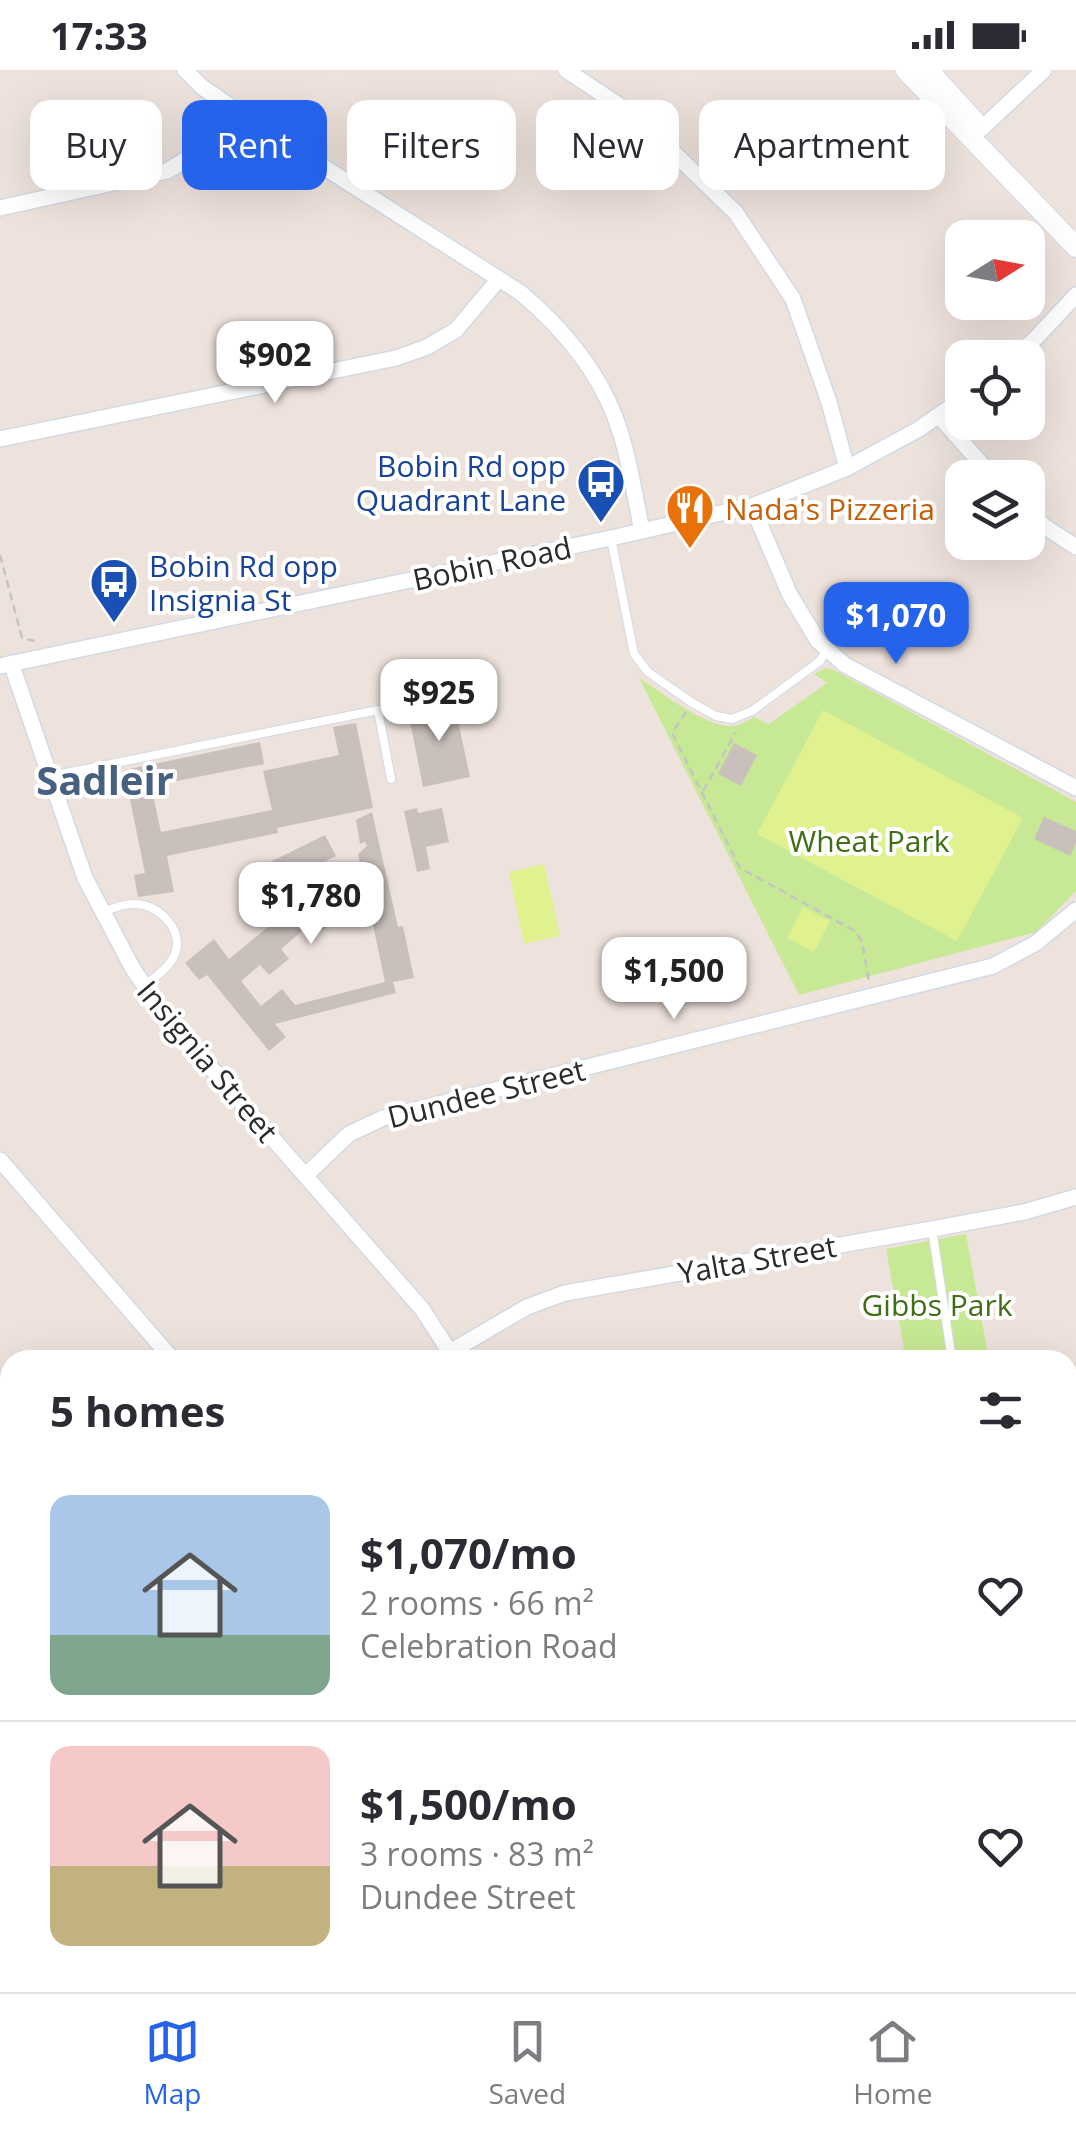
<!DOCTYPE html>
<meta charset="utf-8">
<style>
body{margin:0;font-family:"Open Sans",sans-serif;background:#f2f2f3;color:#2b2b33;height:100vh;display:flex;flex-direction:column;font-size:38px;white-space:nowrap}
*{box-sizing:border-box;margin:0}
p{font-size:32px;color:#7c7c81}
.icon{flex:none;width:55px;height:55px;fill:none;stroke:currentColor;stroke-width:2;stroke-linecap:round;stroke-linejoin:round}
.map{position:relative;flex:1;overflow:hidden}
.side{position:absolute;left:0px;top:1280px;width:1078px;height:642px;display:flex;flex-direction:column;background:#fff;border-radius:30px 30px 0 0;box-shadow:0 10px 40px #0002}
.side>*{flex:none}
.banner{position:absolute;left:30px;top:30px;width:1018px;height:90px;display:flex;gap:20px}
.needle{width:65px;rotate:79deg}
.tools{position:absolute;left:945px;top:150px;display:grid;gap:20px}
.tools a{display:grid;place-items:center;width:100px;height:100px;border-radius:20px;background:#fff;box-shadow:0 10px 40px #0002;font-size:50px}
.price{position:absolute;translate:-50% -85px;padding:0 22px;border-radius:20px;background:#fff;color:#222;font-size:32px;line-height:65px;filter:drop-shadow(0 2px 5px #0008)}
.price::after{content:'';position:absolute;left:50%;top:60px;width:30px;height:22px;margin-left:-15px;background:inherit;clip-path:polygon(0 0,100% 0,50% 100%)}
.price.on{background:#2563eb;color:#fff}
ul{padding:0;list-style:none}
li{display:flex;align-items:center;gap:30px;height:250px;padding:0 50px}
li+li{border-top:2px solid #e1e1e2}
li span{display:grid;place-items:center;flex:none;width:280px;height:200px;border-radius:20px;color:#555}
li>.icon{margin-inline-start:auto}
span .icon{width:120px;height:120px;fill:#fffc;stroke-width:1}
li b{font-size:42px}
h2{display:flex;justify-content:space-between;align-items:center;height:120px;padding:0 50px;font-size:42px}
.chip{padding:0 35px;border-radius:20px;background:#fff;box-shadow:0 10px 40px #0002;font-size:35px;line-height:90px}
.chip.on{background:#2563eb;color:#fff}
.status{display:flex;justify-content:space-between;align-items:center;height:70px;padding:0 50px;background:#fff;direction:ltr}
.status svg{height:28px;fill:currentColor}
.tab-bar{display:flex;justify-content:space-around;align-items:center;height:140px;border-top:2px solid #e1e1e2;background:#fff;font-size:28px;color:#7c7c81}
.tab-bar a{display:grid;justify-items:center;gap:5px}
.tab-bar .on{color:#2563eb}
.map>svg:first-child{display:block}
</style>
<div class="status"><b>17:33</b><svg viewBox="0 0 49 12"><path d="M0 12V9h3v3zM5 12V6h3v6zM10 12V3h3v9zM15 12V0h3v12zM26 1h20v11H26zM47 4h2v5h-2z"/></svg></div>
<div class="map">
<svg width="1076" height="1922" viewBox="0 0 1076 1922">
<rect width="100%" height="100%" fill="#eee2dc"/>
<path fill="#c7e995" d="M826,598L834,600L1076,732V821L1036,862L799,925L639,608C663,623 704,657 732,656C740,656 747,651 754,647L769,654L827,613L814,604Z
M966,1164L989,1290H906L886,1179Z
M10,1553V1655L0,1602V1555Z"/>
<path fill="#e0f190" d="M823,640L1023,748L957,871L757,764Z
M544,794L560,866L524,874L509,802Z
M803,837L830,851L814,882L787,868Z"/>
<path fill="#c9c0bc" d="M454,632L470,707L423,717L408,641Z
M356,653L373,738L277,758L278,763L167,786L174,822L138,827L134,805L145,803L124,700L260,672L264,694L151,716L161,762L272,740L263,701L339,685L333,657Z
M734,673L757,685L741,716L718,704Z
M417,738L418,743L442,738L449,772L426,777L430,799L417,802L404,741Z
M372,742L398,857L403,856L414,908L393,912L396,923L275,954L286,967L269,981L207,905L199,910L185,893L214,869L229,889L341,797L355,823L337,837L343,844L323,860L314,851L281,879L289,889L269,905L260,895L241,911L261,936L282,919L295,935L385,912L358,784L367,776L365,772L360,774L356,750Z
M1044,747L1076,761V773L1070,786L1034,769Z
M325,765L336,786L283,812L272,791Z"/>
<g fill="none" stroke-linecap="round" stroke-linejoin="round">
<g stroke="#d1dae5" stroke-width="10">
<path id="lane" d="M611,468L634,584L648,602L691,632L716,646L732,649L752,641L820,591L827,579
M51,706L378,640L391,709
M105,841C114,838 125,833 135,834C158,835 182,857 176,881C171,897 157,906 144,915
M932,1159L952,1290"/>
</g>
<g stroke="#d1dae5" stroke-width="18">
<path id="street" d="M185,0L202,17L247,48L521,223C561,257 596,297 615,347C629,384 634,423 642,461
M566,0L623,38L673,82L736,143L793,229L829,332L847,398
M981,59L1044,0
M0,138L167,101L205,78L220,64L247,48
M1013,288L1034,270L1076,225
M939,346L994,408
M0,369L396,288L427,277L456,260L499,209
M752,436L790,525L818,571L845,595L1076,718
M1028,441L1044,456L1076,477
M11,593L85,808L133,899L160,938L190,974L422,1239L455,1290
M0,596L611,468L752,436L847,398L919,359L962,329
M0,1090L173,1290
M306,1105L349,1064L383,1048L993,896L1036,873L1076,840
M450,1282L527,1237L565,1223L932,1159L1024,1142L1076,1127
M1068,1358L1076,1356
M0,1451L10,1487
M0,1535L10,1533
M1068,1842L1076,1840
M1068,1876L1076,1906
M845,1912L847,1922
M580,1922H597"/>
</g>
<g stroke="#d1dae5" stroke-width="22">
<path id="secondary" d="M906,0L1076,177
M928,0L977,54
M1068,1587L1076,1585
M0,1772L10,1771"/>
</g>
<path stroke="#c4c4c4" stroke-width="2.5" stroke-dasharray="8 5" stroke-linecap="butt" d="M0,485L22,568L35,571
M686,642L672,663L740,798L855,861L862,871L869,912
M703,721L736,662
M0,1409L10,1429"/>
<use href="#lane" stroke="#fff" stroke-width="8"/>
<use href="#street" stroke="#fff" stroke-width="15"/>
<use href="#secondary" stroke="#fff" stroke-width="20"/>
</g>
<defs>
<g id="bus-pin" transform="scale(2.5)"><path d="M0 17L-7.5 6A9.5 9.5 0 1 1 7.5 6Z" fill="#1a4fb4" stroke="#fff"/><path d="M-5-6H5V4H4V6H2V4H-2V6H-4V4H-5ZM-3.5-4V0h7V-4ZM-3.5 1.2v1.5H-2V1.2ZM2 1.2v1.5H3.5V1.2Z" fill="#fff"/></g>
<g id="restaurant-pin" transform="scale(2.5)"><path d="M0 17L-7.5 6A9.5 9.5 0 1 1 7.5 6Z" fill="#e8710a" stroke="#fff"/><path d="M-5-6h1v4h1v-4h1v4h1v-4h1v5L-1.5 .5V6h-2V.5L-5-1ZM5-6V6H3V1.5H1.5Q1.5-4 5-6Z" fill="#fff"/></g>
</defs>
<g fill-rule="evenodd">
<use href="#bus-pin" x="601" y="412"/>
<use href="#restaurant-pin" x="690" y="438"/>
<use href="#bus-pin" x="114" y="512"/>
</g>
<g text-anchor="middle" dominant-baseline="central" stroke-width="8" stroke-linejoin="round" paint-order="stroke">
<g font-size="30" fill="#164399" stroke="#fff" text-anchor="end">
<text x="566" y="395">Bobin Rd opp<tspan x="566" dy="34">Quadrant Lane</tspan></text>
<text x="149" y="495" text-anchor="start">Bobin Rd opp<tspan x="149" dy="34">Insignia St</tspan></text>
</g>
<g font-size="30" fill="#c56008" stroke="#fff" text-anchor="start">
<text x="725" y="438">Nada's Pizzeria</text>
</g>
<g font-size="30" fill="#2b2b2b" stroke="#fff">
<text transform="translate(492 493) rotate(-12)">Bobin Road</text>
<text transform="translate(208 991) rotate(50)">Insignia Street</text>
<text transform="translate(486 1023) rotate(-14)">Dundee Street</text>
<text transform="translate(757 1189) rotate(-10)">Yalta Street</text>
</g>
<g font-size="30" fill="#3e6f15" stroke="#fff">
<text x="869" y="770">Wheat Park</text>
<text x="937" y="1234">Gibbs Park</text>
</g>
<g font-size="40" font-weight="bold" fill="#486080" stroke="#fff">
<text x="105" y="709">Sadleir</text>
</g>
</g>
</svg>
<div class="tools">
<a><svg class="needle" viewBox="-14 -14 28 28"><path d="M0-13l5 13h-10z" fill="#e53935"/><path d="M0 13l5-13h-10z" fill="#7c7c81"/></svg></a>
<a><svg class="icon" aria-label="locate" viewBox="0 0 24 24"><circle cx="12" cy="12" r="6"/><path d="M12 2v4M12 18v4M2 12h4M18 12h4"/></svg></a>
<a><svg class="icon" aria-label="layers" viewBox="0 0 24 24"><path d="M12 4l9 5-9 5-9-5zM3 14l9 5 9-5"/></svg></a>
</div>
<b class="price" style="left:275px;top:336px">$902</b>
<b class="price on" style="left:896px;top:597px">$1,070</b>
<b class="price" style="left:439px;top:674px">$925</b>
<b class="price" style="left:311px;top:877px">$1,780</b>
<b class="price" style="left:674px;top:952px">$1,500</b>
<div class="banner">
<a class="chip">Buy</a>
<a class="chip on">Rent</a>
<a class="chip">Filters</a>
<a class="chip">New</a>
<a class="chip">Apartment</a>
</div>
<section class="side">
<h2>5 homes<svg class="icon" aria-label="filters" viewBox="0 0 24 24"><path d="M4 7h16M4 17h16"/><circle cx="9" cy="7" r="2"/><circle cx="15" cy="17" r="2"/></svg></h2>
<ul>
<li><span style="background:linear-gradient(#a9c7e8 70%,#7fa58c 0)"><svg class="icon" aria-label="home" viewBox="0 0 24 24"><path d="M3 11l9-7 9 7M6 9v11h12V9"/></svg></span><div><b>$1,070/mo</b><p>2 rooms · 66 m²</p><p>Celebration Road</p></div><svg class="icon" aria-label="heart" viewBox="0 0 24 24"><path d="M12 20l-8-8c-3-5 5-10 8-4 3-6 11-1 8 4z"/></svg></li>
<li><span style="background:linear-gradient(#f6c9c9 60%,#c2b280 0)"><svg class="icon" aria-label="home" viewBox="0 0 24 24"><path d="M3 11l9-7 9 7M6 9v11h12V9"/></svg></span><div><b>$1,500/mo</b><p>3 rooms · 83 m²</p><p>Dundee Street</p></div><svg class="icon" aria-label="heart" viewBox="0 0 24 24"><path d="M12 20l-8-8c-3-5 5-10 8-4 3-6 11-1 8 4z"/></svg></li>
</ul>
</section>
</div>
<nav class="tab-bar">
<a class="on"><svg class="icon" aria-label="map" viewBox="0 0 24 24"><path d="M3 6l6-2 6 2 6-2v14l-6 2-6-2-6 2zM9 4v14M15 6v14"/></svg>Map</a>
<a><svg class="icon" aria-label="saved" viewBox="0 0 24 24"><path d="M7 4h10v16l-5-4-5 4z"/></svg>Saved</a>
<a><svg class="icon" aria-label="home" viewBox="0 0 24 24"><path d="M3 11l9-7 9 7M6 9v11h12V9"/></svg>Home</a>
</nav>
